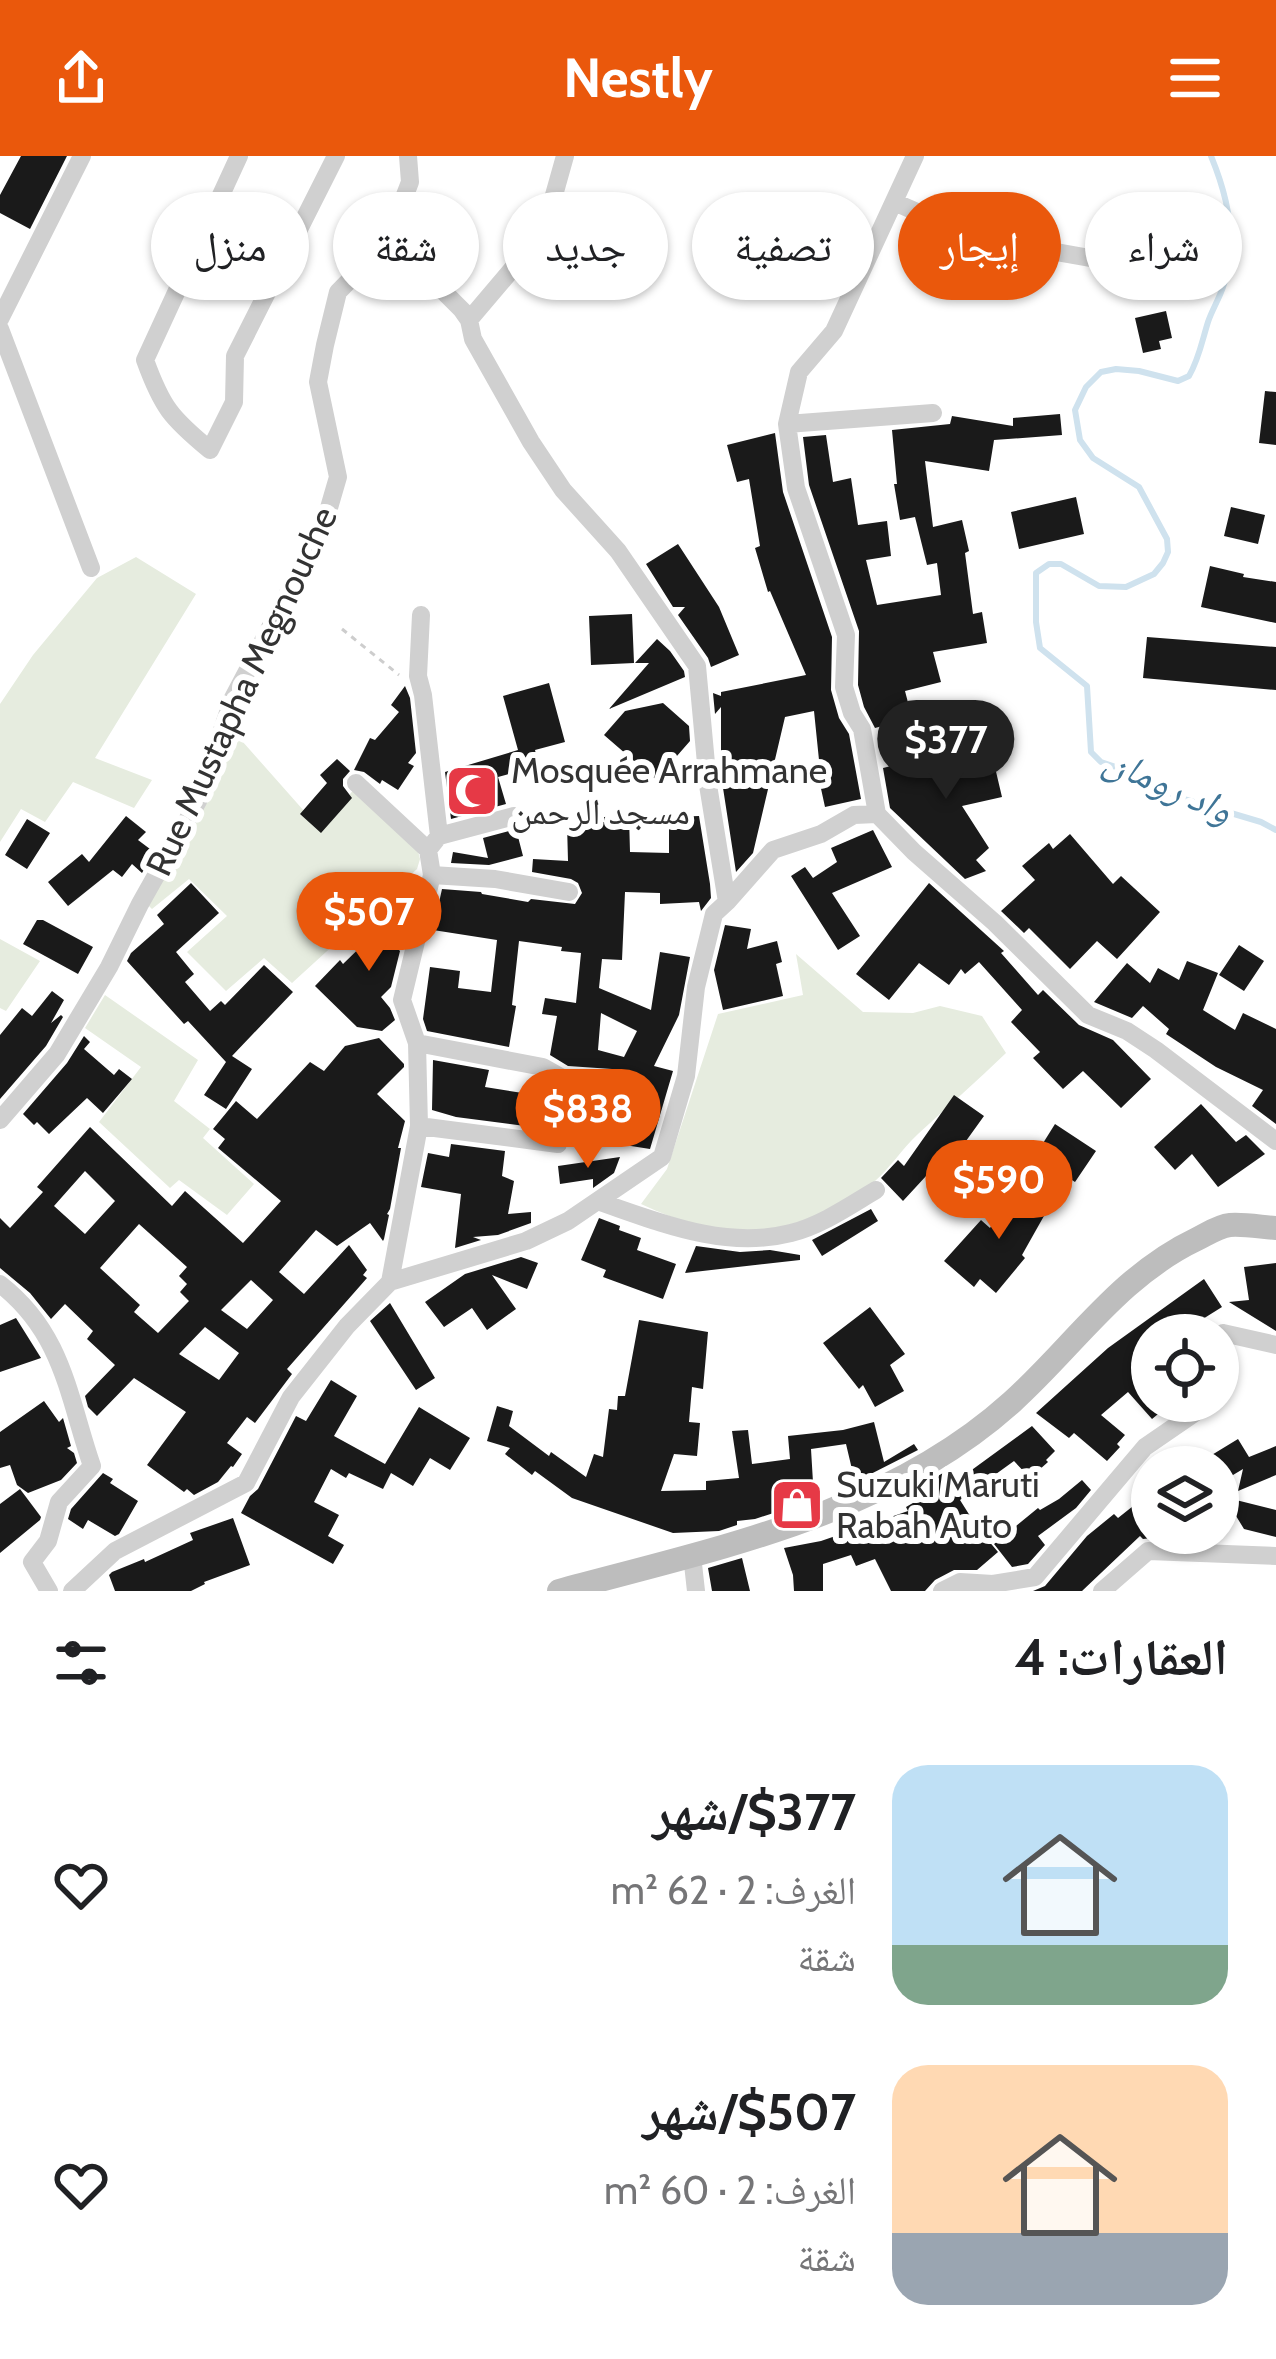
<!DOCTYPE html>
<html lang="ar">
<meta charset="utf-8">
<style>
body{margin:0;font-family:Cabin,"Noto Naskh Arabic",sans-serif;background:#f6f6f6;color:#202124;direction:rtl;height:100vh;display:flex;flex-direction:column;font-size:45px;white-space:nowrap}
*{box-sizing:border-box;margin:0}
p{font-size:39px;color:#757577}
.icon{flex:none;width:66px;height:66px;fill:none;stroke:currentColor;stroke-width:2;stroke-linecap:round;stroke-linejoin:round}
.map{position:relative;height:1435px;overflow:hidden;direction:ltr}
.side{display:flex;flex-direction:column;background:#fff;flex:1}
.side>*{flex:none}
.guide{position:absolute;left:36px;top:36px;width:1206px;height:108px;direction:rtl;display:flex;gap:24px}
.tools{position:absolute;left:1131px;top:1158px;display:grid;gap:24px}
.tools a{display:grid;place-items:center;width:108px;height:108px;border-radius:50%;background:#fff;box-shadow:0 3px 9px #0004;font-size:60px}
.price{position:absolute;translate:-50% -102px;padding:0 27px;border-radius:42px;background:#ea580c;color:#fff;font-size:39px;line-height:78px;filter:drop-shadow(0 3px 6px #0008)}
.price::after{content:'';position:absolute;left:50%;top:72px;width:36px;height:27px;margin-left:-18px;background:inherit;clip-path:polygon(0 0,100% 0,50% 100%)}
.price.on{background:#222;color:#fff}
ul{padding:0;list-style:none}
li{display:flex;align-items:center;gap:36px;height:300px;padding:0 48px}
li span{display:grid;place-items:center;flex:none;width:336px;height:240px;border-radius:36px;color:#555}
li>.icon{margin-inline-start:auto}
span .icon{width:144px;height:144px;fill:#fffc;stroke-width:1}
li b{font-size:51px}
h2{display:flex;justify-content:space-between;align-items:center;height:144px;padding:0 48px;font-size:51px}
.tag{padding:0 42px;border-radius:54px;background:#fff;box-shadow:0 3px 9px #0004;font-size:42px;line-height:108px}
.tag.on{background:#ea580c;color:#fff}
header{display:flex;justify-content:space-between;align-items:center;height:156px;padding:0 48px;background:#ea580c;color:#fff;font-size:54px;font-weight:800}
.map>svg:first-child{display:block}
</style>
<header><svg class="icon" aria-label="menu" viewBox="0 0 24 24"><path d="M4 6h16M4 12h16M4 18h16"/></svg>Nestly<svg class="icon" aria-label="share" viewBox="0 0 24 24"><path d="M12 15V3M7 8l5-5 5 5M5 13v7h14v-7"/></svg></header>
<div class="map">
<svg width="1276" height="1435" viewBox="0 0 1276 1435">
<rect width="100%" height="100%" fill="#fff"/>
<path fill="#e6ecdf" d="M136,401L196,438L95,602L152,624L134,652L73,626L45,666L21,653L0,686V548L33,499L97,422Z
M227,568L320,673L356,631L418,695L420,703L417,713L292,827L264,802L226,835L187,796L227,760L189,723L152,753L146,747Z
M0,783L40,805L6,855L0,852Z
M796,798L863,856L913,857L940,850L982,860L1006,897C977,925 947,951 918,978C902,993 890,1012 874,1026C800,1087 725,1088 641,1048L667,1013L718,858L803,839Z
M105,839L198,904L174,945L210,973L203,982L254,1028L227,1059L179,1024L170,1032L99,966L141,911L85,872Z"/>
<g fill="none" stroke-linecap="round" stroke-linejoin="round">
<path stroke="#cfe2ee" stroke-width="6" d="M1211,0C1228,41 1239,88 1223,131C1219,143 1212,154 1208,166C1202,185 1199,203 1189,220L1178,225L1139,215L1116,213L1101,216L1086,231L1075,254L1080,284L1093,302L1139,331L1167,383L1168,396L1163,407L1154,418L1126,431L1099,430L1061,408H1049L1036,417V466L1040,492L1087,530L1091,596L1101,606L1142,620L1177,641L1261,666L1276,674"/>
</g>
<path fill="#1a1a1a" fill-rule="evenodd" d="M21,0H67L30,73L0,57V39Z
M1206,58L1216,111L1146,124L1137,72Z
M1166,155L1172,182L1159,185L1161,193L1143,197L1135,162Z
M1265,235L1276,236V289L1259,287Z
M1060,258L1062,279L994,284L989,315L925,305L933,371L962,364L969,395L965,397L973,458L982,456L987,487L933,496L941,526L905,535L912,562L875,572L864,551L858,529L859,475L809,329L803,281L826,279L833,326L851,322L858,369L887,365L891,400L866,404L877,449L941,439L937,407L927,409L915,361L900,364L894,328H897L892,274L950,268L952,260L1013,270V262Z
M775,277L783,336L832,481L831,534L839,562L849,578L861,643L825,651L815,605L819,604L814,555L785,561L753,697L736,716L721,619V551L715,558L713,537L721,540V536L806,519L770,435L768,436L755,392L760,390L749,323L737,326L727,289Z
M1076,341L1084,378L1019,393L1011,356Z
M1231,351L1265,359L1258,388L1224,380Z
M678,388L719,451L739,499L711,511L708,502L678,459L685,451H673L646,408Z
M1210,410L1244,418L1243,421L1276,426V467L1201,451Z
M632,458L634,507L591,509L589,460Z
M1147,481L1276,491V534L1143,522Z
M657,483L670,495L684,515L685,521L609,553L649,507H635Z
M549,527L565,586L535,594L539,610L498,621L506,648L451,663L445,616L518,594L503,540Z
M405,530L410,542L416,597L408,607L414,610L398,634L382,624L380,628L364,616L354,614L370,582L375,584L399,556L391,549Z
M663,547L689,570L690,585L656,624L604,579L625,555Z
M989,586L1002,641L962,650L989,692L976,704L986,715L965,723L890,652L883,612Z
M337,603L350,615L343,623V630L352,642L321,677L300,658L327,627L320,619Z
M126,660L146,676L138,684L154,696L142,717L132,708L122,721L113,714L68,750L48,726L82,698L89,706Z
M629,660L630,696L669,697V661L699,660L710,728L711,742L701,755L699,746L660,748V737L625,736L622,804L602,803L599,832L651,854L660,796L690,801L679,859L654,910L673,915L650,993L568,980L560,975L535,971L530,938L525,970L456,961L432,954L433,904L489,914L485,931L548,941L600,953L612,913L568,910L550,899L557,860L542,858L545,842L576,847L581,797L561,795L562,791L519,785L512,849L516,850L509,891L427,875L423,863L430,811L460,815L458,832L491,836L497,784L433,774L442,733L481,736L482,738L528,746L531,743L575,748L582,737L578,727L571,723L532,716L533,703L568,705L567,668L604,666V661ZM601,857L637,875L624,901L598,894Z
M27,663L50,677L27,713L5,699Z
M516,673L523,700L489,709L451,707L453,696L488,702L483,682Z
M873,674L892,711L832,737L860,780L838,794L791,720L805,711L813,722L837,706L831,692Z
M1070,678L1113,728L1121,720L1160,756L1117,803L1097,785L1070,813L1029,772L1024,777L1001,755L1035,724L1022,710L1049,687L1053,693Z
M191,727L219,757L176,796L194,818L185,826L210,855L221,845L225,849L264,809L293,836L232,900L252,913L226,953L204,939L226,906L188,865L184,868L127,805L131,797L164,768L157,759Z
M929,727L1004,795L1001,797L1038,839L1043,834L1079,869L1113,884L1151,923L1121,952L1083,915L1063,933L1033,902L1040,896L1011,866L1022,854L979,806L965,818L961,813L949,829L919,807L889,844L856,818Z
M407,742L411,748L402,785L395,790L400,795L391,831L381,841L390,852L395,864L382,875L357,871L315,830L340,804L343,808L382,770L378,764Z
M37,764H43L93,791L78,818L23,788Z
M725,769L751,773L747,793L777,785L782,806L776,808L783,840L723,854L714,814Z
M1239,789L1264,805L1244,835L1219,819Z
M1187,805L1218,817L1203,854L1235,874L1243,857L1276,873V968L1252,950L1263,934L1216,911L1166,878L1169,873L1143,850L1132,862L1094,846L1127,807L1150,827L1158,812L1179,824Z
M52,835L64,844L51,867L61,859L63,861L46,890L0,943V879L22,852L32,860Z
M84,880L90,886L84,893L114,919L119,913L132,923L103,957L87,942L49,978L37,966L34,969L23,958L67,907Z
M379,882L404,908V911L377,938L405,965L398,992H401L390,1053L387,1058L389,1059L384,1083L383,1085L370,1067L337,1090L316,1074L279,1116L304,1138L349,1089L367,1114L363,1119L367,1122L287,1213L292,1218L255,1267L247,1261L227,1287L242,1298L233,1311L231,1310L218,1326L194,1339L187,1333L184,1336L147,1309L186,1256L134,1222L97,1260L88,1251L85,1240L115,1209L87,1183L93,1175L65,1148L51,1163L30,1137L0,1112V1062L10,1072L43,1036L37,1031L90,971L172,1050L185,1035L243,1087L281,1045L218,992L225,983L213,973L236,945L257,963L310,906L324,915L345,890ZM85,1015L115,1045L85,1078L54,1050ZM139,1068L187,1111L179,1120L187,1128L180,1136L189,1145L158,1177L134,1156L140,1149L100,1112ZM251,1124L273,1144L247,1173L221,1154ZM205,1171L239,1197L219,1224L179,1198Z
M954,939L984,960L966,985L1007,1013L999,1026L981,1014L970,1029L950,1015L941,1028L927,1019L903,1045L881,1022L898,1004L904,1010Z
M1201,948L1236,986L1246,979L1265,998L1218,1031L1192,998L1175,1014L1154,991Z
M1055,968L1096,995L1075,1026L1035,1000Z
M451,988L505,995L502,1020L514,1025L508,1058L531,1056V1067L498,1079L473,1081L481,1084L455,1092L461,1038L421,1031L428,997L449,1001Z
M620,1001L614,1017L593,1032V1023L560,1028L558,1010Z
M1014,1031L1049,1051L1022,1099L1025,1102L996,1137L980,1123L974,1131L944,1105L981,1064L990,1072Z
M871,1053L878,1065L822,1100L812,1084Z
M599,1062L620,1070L619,1074L641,1082L637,1094L676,1108L663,1143L603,1121L606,1114L581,1104Z
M696,1090L740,1096L770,1094L800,1099V1104L685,1117Z
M521,1101L538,1107L527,1133L492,1119L516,1153L487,1174L472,1152L444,1171L425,1146L465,1118Z
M1276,1107V1175L1229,1146L1249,1144L1244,1111Z
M1204,1123L1222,1151L1190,1171L1194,1179H1152V1183L1133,1197L1152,1219V1245H1174L1152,1263L1128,1236L1101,1259L1125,1279L1117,1288L1120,1291L1107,1305L1074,1277L1069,1282L1036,1257L1108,1192Z
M390,1147L435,1222L416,1234L370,1165Z
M870,1151L905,1198L890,1209L904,1235L875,1251L863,1229L859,1233L823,1187Z
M16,1162L41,1202L0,1216V1169Z
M639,1164L708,1176L703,1233L692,1231L689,1266L700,1267L697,1300L674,1298L661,1335L706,1334V1325L739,1322L732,1275L748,1274L752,1308L790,1303L788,1280L843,1274L874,1266L884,1306L914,1288L918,1294L855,1326L846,1288L811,1293L814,1343L786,1348V1353L755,1363L737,1365V1369L719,1375L673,1377L572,1342L535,1315L532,1319L505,1298L510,1292L487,1285L497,1250L513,1255L509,1270L549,1300L551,1296L586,1321L594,1298L603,1301L609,1253L617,1254L618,1240H625Z
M331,1224L357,1240L334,1280L385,1308L419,1251L470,1282L450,1314L430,1302L413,1330L391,1317L383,1333L349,1317L346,1322L331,1313L314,1346L339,1359L328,1380L344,1389L333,1408L241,1357L250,1340L258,1333L296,1260L306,1265Z
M44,1245L59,1266L63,1262L71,1290L67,1292L74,1297L77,1307L61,1324L28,1337L17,1329L10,1309L0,1312V1276Z
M1032,1270L1055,1295L1046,1304L1048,1306L1030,1322L1014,1305L960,1344L977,1371L998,1396L977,1414H954L935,1424L925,1435H891L875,1403L856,1410L851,1399L823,1408V1435H794L793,1419L784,1392L821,1385L908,1355L906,1351L925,1340L923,1332H917L943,1317L949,1326L969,1316Z
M1238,1283L1249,1301L1276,1290V1319L1238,1335L1243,1313L1218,1328V1311H1192Z
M103,1317L113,1323L110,1327L138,1345L119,1378L115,1380L88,1364L83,1373L68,1363L71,1353Z
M1082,1324L1091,1334L1076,1352L1038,1380L1045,1389L1028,1408L1012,1411L994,1388L1038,1352L1040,1354L1059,1343Z
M20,1333L41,1361L40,1364L0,1397V1348Z
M1152,1335V1382L1143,1383L1140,1380L1082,1435H1033L1045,1430L1087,1380L1114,1358L1118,1362Z
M1236,1344L1276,1354V1381L1244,1373L1233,1355Z
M233,1362L250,1409L204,1426L205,1428L191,1435H115L109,1419L112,1416L144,1403L145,1406L193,1384L190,1377Z
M742,1402L750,1435H712L708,1412Z"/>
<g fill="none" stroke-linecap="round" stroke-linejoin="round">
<path stroke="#cdcdcd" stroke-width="3" stroke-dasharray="6 6" stroke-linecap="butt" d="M342,473L399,519"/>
<path stroke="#d0d0d0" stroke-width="18" d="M239,0L145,204C162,251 171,262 210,294L234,246L235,200L336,0
M894,46L977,82L1090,102
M0,163L82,0
M469,164L519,105L547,64L565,0
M0,173L91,412
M787,268L933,257
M356,627L428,694
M877,658L862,573L852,557L844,531L846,479L796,332L787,268L799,216L834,175L915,0
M439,680L514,660
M432,719L495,723L569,736
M727,746L773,694L821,678L854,659L877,658L914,696L995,767L1088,859L1127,875L1156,894L1276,985
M417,887L543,911L566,924
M0,964L57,898L109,811L140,748L198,645L233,542L324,369L338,321L318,226L325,189L338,136L387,86
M419,970L558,988
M597,1045C659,1066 724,1094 791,1077C822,1069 849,1050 876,1034
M390,1126L419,970L417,887L402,844L432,719L428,694L439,680L423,539L418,520L421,459
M0,1128C63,1177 68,1240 92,1310L59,1346L48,1385L32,1406L49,1435
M1218,1208L1223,1177L1276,1189
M692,1399L696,1435
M72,1435L115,1395L246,1327L291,1241L347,1170L390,1126L526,1085L568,1065L662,1001L686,920L696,831L714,758L727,746L708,629L697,510L618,395L563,334L531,286L473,183L469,164L462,154L405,97L387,86L410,26L408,0
M942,1435L960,1426L993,1428L1035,1421L1145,1291L1212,1245
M1102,1435L1148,1395L1276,1400"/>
<path stroke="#bdbdbd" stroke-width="24" d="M559,1435C717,1392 887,1359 1012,1246C1074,1190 1119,1120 1197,1083C1207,1078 1219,1070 1230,1069C1245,1068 1261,1071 1276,1072"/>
</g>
<defs>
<g id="mosque-square" transform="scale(2.7)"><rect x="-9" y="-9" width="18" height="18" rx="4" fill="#e63946" stroke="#fff"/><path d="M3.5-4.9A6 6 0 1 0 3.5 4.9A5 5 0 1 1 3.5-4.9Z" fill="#fff"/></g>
<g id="shop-square" transform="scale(2.7)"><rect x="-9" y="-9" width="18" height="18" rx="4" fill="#e63946" stroke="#fff"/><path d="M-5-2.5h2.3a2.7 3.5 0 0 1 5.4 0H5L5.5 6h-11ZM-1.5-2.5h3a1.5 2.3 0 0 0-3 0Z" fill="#fff"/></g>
</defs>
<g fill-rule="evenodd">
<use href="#mosque-square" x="472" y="635"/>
<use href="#shop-square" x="797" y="1349"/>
</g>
<g text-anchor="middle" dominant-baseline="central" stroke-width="12" stroke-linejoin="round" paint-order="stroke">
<g font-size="36" fill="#333" stroke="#fff">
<text transform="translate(241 535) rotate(-65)">Rue Mustapha Megnouche</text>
</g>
<g font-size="36" fill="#333" stroke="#fff" text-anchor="start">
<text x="511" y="614">Mosquée Arrahmane<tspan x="511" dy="41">مسجد الرحمن</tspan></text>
<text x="836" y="1328">Suzuki Maruti<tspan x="836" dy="41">Rabah Auto</tspan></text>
</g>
<g font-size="39" font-style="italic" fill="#3f7597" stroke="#fff">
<text transform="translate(1169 628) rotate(24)">واد رومان</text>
</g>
</g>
</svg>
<div class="tools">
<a><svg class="icon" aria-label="locate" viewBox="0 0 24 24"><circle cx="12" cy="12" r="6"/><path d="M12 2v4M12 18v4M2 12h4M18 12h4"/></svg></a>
<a><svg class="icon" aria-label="layers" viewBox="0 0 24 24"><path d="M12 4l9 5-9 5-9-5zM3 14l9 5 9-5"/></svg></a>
</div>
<b class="price on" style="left:946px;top:646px">$377</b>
<b class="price" style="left:369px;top:818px">$507</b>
<b class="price" style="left:588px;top:1015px">$838</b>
<b class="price" style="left:999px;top:1086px">$590</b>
<div class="guide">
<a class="tag">شراء</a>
<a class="tag on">إيجار</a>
<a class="tag">تصفية</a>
<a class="tag">جديد</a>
<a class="tag">شقة</a>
<a class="tag">منزل</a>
</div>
</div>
<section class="side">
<h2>العقارات: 4<svg class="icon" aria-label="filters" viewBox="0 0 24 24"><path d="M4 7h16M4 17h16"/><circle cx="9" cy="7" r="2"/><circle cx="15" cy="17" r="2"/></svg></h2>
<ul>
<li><span style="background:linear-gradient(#bfe0f5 75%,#7fa58c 0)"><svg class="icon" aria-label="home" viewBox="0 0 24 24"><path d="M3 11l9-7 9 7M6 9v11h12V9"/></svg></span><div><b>$377/شهر</b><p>الغرف: 2 · 62 m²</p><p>شقة</p></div><svg class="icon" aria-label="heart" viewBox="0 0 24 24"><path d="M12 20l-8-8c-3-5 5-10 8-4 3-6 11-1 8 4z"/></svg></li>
<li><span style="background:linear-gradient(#ffd9b3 70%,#9aa5b1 0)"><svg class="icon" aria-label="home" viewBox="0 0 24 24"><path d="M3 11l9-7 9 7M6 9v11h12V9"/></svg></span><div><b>$507/شهر</b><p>الغرف: 2 · 60 m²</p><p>شقة</p></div><svg class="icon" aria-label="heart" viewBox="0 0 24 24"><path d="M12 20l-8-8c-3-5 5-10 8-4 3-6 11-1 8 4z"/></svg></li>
</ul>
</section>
